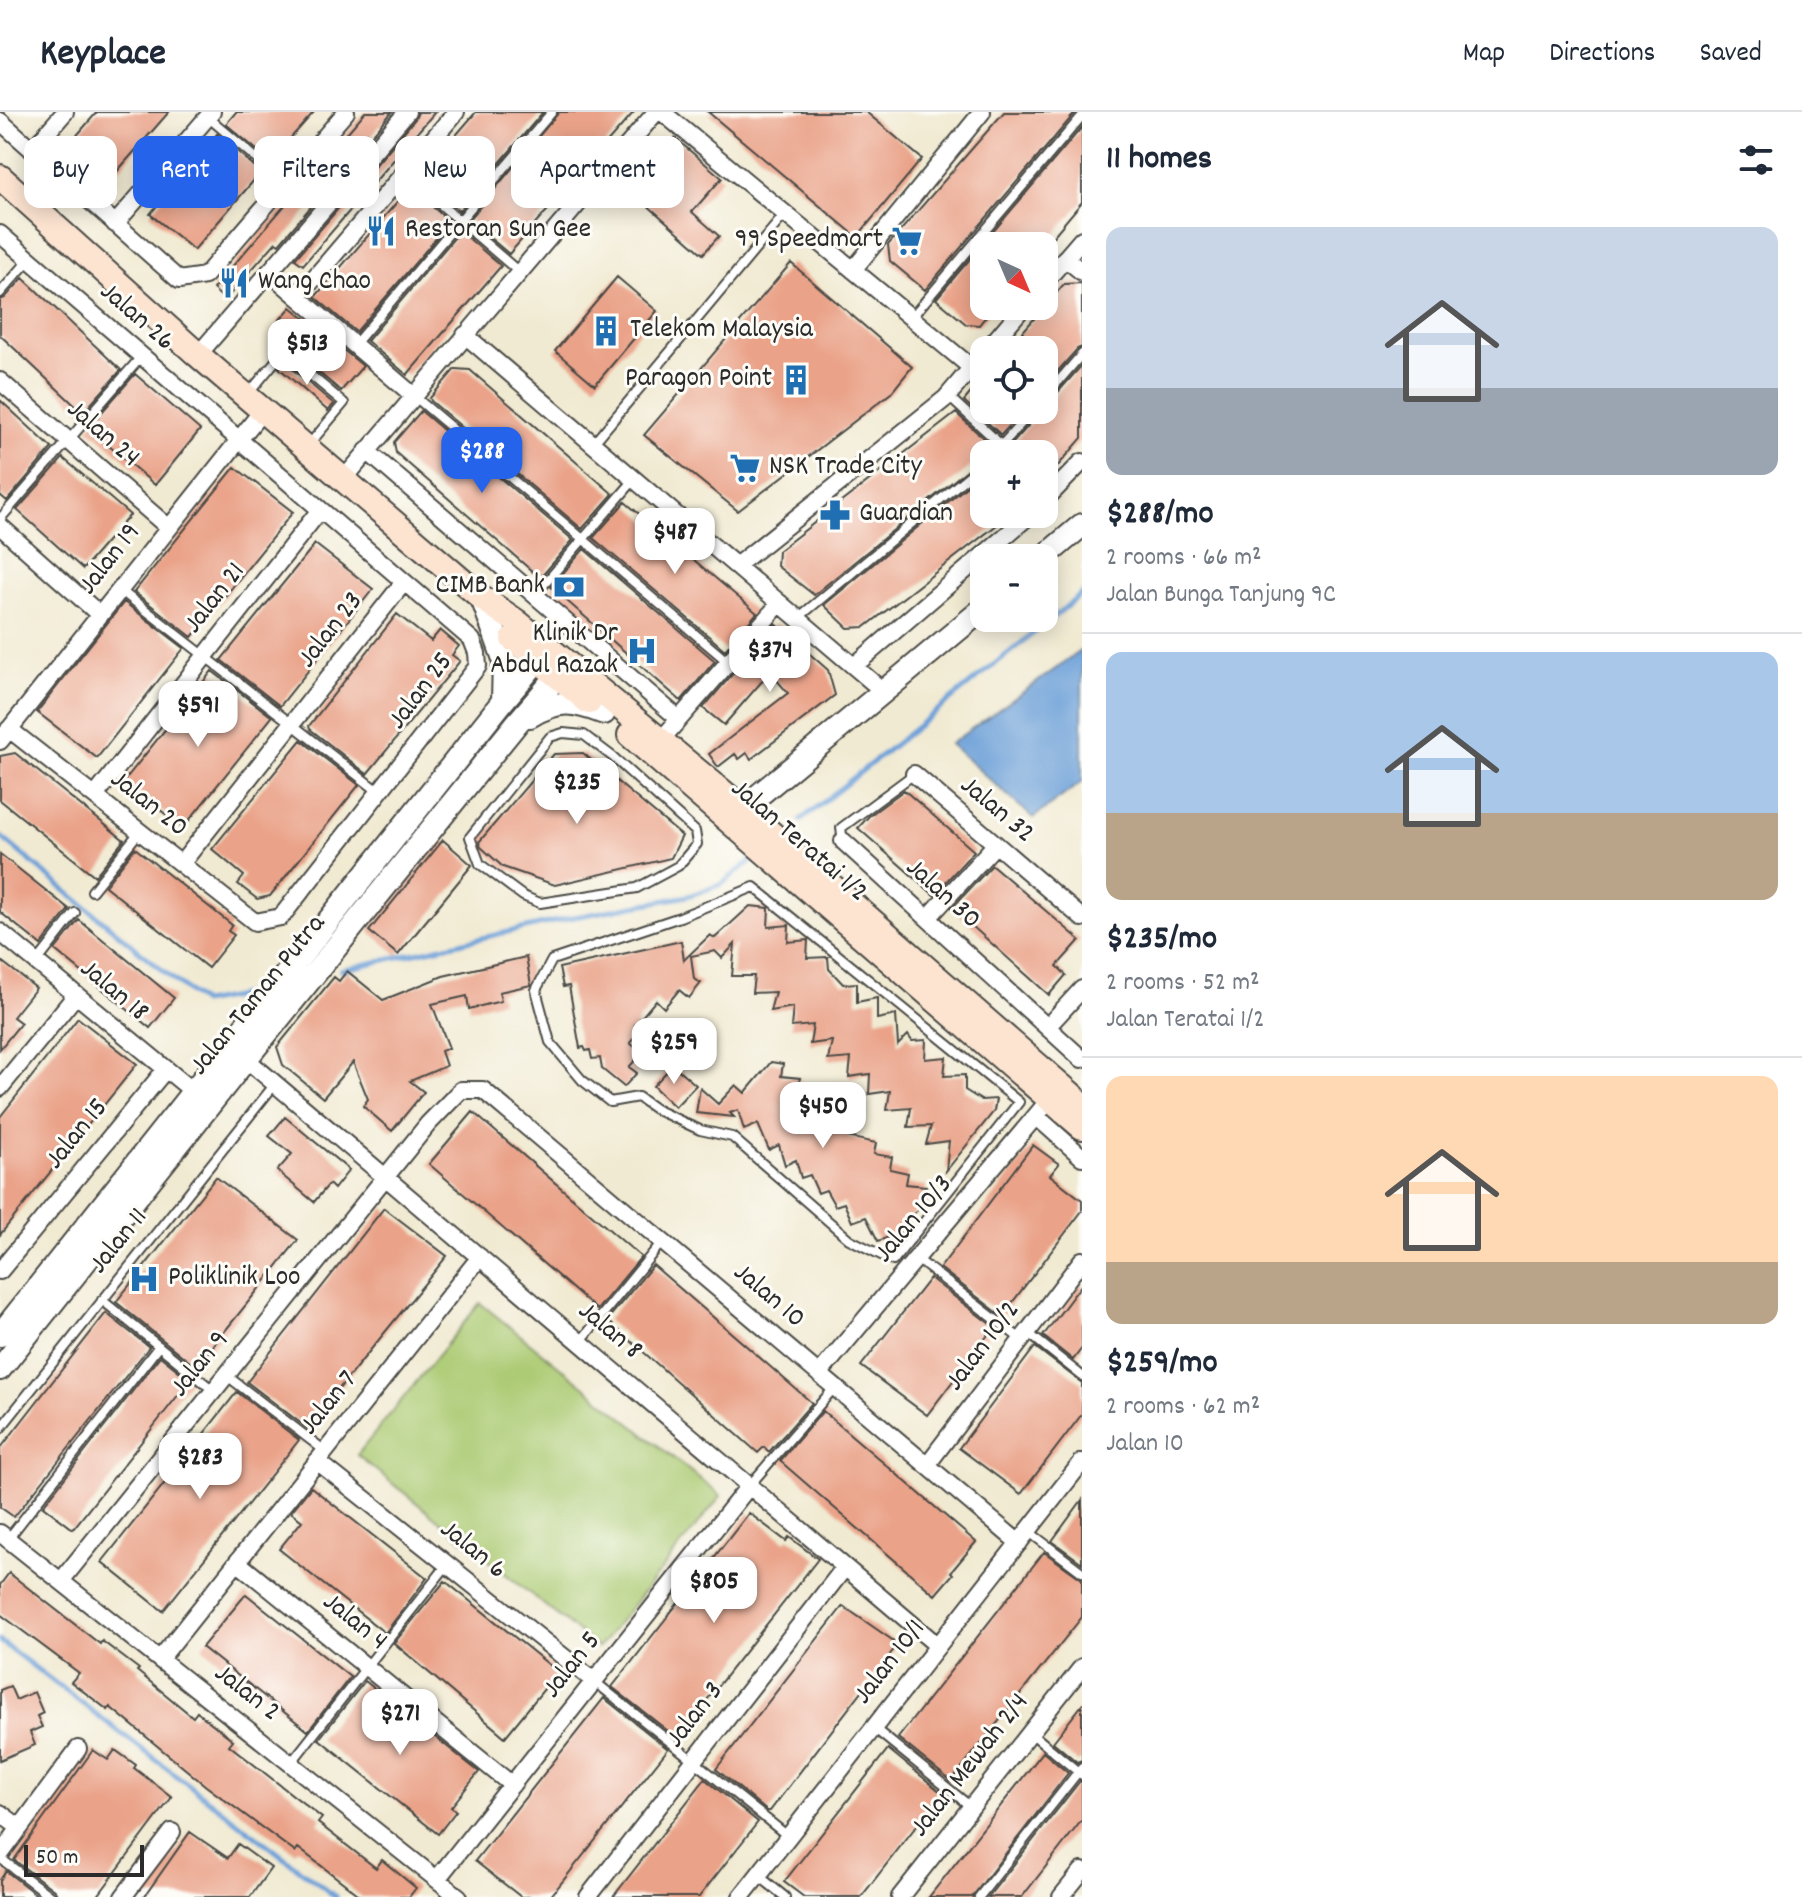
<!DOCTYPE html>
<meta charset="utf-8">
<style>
body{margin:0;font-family:Dekko,sans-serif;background:#f6f6f7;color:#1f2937;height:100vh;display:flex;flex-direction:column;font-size:30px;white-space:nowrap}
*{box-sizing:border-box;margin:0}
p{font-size:26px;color:#747a83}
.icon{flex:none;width:44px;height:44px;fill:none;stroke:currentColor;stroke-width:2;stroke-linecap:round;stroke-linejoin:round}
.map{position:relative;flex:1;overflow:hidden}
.panel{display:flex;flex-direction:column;background:#fff;width:720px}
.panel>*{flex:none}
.banner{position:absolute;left:24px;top:24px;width:760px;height:72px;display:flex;gap:16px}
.needle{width:52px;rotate:136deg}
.fabs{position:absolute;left:970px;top:120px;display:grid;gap:16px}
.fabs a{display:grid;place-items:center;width:88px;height:88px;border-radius:16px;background:#fff;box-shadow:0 4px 20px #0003;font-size:40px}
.scale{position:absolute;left:24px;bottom:20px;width:120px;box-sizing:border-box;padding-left:8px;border:4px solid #2b2b2b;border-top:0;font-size:22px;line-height:28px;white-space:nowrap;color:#2b2b2b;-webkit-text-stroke:6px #fdfcf7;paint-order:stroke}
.price{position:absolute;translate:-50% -68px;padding:0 18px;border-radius:16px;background:#fff;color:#222;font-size:26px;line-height:52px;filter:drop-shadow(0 2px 4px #0008)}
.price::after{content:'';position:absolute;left:50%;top:48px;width:24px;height:18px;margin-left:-12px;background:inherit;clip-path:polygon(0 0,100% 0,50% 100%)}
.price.current{background:#2563eb;color:#fff}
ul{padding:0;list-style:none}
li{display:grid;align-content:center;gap:16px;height:424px;padding:0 24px}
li+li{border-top:2px solid #e0e1e3}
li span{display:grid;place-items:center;height:248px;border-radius:16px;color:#555}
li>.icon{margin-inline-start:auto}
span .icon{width:144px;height:144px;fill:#fffc;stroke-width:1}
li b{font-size:34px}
h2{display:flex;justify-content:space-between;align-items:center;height:96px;padding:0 24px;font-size:34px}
.chip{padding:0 28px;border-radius:16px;background:#fff;box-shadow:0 4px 20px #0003;font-size:28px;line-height:72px}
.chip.current{background:#2563eb;color:#fff}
header{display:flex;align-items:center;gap:48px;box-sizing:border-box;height:112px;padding:0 40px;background:#fff;border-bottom:2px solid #e0e1e3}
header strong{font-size:38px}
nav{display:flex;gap:44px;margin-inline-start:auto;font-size:28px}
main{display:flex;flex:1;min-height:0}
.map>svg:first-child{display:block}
</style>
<header>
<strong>Keyplace</strong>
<nav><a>Map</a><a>Directions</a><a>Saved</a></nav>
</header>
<main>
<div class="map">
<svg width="1082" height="1785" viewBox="0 0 1082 1785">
<rect width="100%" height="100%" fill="#fdfcf7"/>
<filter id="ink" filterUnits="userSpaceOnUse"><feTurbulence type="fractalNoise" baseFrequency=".0125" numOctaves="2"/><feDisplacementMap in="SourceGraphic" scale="16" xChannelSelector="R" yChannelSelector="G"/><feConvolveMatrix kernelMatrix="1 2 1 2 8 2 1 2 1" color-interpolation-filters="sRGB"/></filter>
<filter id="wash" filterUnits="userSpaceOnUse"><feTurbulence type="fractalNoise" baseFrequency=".006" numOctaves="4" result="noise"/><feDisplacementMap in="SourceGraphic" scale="32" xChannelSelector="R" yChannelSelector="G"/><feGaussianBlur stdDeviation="1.8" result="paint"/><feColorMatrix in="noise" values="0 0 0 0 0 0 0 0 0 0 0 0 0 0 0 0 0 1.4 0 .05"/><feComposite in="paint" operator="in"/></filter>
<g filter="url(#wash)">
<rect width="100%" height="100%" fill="#f1ead2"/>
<path fill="#abca72" stroke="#6b7a4e" stroke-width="2" d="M480,1191L721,1384L598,1536L357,1343Z"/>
<path fill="#6da0d8" stroke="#4c6682" stroke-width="2" d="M1082,538V670L1033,706L950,632Z"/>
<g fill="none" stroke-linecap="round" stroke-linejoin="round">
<path stroke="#6da0d8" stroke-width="5" d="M801,708L1082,482
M0,724L202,891L255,881
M341,858L574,805L688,784L722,772L757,744
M0,1529L336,1785"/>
</g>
<g id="blocks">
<path fill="#eaa389" d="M97,0H169L113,64L73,28Z
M236,0H314L270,49L226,12Z
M365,0H392L279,132L276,130L225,188L213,177Z
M418,0H435L303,153L295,147L415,7Z
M476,0H543L459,99L420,65Z
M559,0H634L509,142L469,108Z
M708,0H866L922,47L857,125Z
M1004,0H1076L925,178L890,149L888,133Z
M1082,15V90L1045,134H984V194H994L979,213L966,212L936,187Z
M217,22L261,60L194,138L150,102Z
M675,26L722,66L692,100L719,124L703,142L630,78Z
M410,75L450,110L356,220L315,185Z
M460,119L501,154L407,263L367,229Z
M791,151L912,255L891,281L738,399L644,323Z
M617,165L657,199L595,273L555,239Z
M23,166L121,258L83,301L0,223V188L5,186Z
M1082,171V235L1077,237L1044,275V238H1007L1064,172Z
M291,195L363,254L341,279L294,240L301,231L277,211Z
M284,250L334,292L328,299L279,256Z
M1082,253V326L1044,370V342H1023L1012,332Z
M455,257L470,258L613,382L582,417L431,289L430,286Z
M135,262L200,318L155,373L88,316Z
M984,265V298H1024L1001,323L964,289Z
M0,288L52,336L7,389L0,383Z
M421,299L573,428L540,466L396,341L394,330Z
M956,301L992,334L984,344L814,483L777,454L778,439Z
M63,346L130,403L83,457L17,398Z
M235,355L293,400L192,525L134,480Z
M984,360V402H1011L865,515L848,516L824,493Z
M625,390L757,501L725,538L593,426Z
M315,432L373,477L280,594L221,548Z
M584,437L715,549L681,589L551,475Z
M124,490L184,536L97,646L37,600Z
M397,502L431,529L440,518L459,534L452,543L460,549L367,662L310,617L309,614Z
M776,512L828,558L835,583L751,647L747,641L739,647L735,642L718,655L709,642L788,581L770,560L724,613L703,596Z
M212,559L272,605L183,716L124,669Z
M301,628L359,673L270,784L257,787L238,772L244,764L212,737Z
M15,641L124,728L95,764L0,688V644Z
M583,641L682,724L671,746L555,773L503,755L481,735L479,730L554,642Z
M904,678L974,739L934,783L858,716L869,704Z
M443,728L472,753L398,843L369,819Z
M135,736L232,813L228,819L234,823L208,856L105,774Z
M0,742L69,797L41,833L0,800Z
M992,753L1080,828L1057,854L1066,863L1049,883L952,796Z
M750,794L769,796L768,815L789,813L788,830L808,828L807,846L828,845L829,857L843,872L857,871V890L877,886V907L896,903L898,933L908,923L912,929L926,928L925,947L946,945L944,964L965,963V978L981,988L996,987L994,999L946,1059L949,1029L926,1032L931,1014L908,1015L911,996L887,998L890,979L869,982L870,962L849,965L851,946L828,948L832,929L810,932L813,913L791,915L793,895L770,899L775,880L752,881L754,864H732L735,832L722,846L715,839L691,844L694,867L701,871L689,886L679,878L664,896L656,888L635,913L641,918L630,931L642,941L629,955L637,961L624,975L602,957L600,946L592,947L590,938L586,939L584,935L580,936L569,874L563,875L559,856L681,829L684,848L710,823L715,826Z
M79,808L174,886L150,916L55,838Z
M526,845L531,873L499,880L501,889L469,897L467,884L432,892L449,936L441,939L446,954L410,969L424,980L392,1019L363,994L368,987L353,950L323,986L283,953L277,935L334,865L339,869L347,859L383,888L443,864Z
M0,848L36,876L13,905L21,911L0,937Z
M78,906L137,952L0,1123V1005Z
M771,950L783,952L781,964L800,966L798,976L818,980L815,992L834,995L832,1007L851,1009L848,1025L876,1031L874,1042L892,1045L890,1057L908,1061L906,1072L926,1074L924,1087L926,1089L902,1114L904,1116L892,1129L889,1125L878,1129L866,1105L852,1110L844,1091L835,1094L826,1078L818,1081L810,1063L801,1066L796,1048L785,1053L779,1033L769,1038L758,1012L744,1018L738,998L730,1001L734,1005L696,1001L700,976L718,992L736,973L745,981Z
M673,953L696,973L675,995L653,974Z
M473,1000L641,1145L597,1198L429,1052Z
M285,1005L349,1058L334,1077L329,1072L314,1090L277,1059L292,1042L269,1024Z
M1033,1033L1059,1052L1050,1063L1082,1088V1099L1002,1204L940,1156Z
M216,1065L298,1128L196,1255L116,1190Z
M384,1096L447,1144L307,1316L247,1270Z
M653,1153L812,1291L769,1340L764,1335L758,1341L607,1208Z
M930,1166L994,1215L927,1303L861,1254Z
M1082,1172V1236L1073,1248L1043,1224Z
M106,1201L149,1235L14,1405L0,1395V1337Z
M1035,1235L1082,1271V1302L1021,1382L959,1336Z
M160,1244L190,1268L73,1417L43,1394Z
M237,1280L299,1328L163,1499L102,1450Z
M823,1299L976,1430L951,1460L953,1462L935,1483L780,1349Z
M311,1375L427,1466L385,1521L279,1437L302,1409L291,1400Z
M1082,1388V1451L1052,1429Z
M749,1401L786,1429L789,1425L818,1447L677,1626L612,1575Z
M1044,1440L1082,1467V1505L951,1669L898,1626Z
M9,1461L100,1532L102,1529L139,1557L137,1559L193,1605L197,1600L233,1628L229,1633L322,1706L318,1711L376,1756L382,1748L416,1776L409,1785H362L298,1736L295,1740L206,1674L110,1595L108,1598L71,1570L79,1561L0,1502V1473Z
M445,1469L558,1560L505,1625L394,1531Z
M246,1482L350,1565L308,1619L202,1535Z
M843,1494L898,1532L770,1699H767L716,1657Z
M365,1569L479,1660L451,1695L456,1699L438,1722L319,1627Z
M10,1574L16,1588L34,1580L43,1601L37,1604L42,1615L30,1620L35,1633L0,1648V1578Z
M604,1586L668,1637L550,1785H521L475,1749Z
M1082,1593V1648L1077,1650L1053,1630Z
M888,1637L942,1681L861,1785H804L784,1770Z
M93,1638L108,1648L115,1638L136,1653L134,1656L172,1685L97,1785H58L55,1779L14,1748Z
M1043,1640L1068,1661L972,1785H929Z
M705,1667L758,1710L699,1785H613Z
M1080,1669L1082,1670V1708L1022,1785H988Z
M190,1720L228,1746L238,1732L271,1756L250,1785H144Z
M6,1759L39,1785H0V1768Z"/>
</g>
</g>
<g filter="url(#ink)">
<use href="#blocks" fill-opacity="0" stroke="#494844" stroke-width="2"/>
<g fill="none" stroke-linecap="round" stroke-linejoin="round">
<g stroke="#494844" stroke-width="12">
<path id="service" d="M208,5L285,71
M404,61L519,160
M0,181L29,148
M911,206L1082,4
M355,232L552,0
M249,281L283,240L344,291L307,335
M414,284L728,550
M948,284L1011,342
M1044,286L1082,242
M593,332L785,102
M994,342L1033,298
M0,407L141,245
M120,478L379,680
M535,483L634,368
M798,506L984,351
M563,621L584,623L613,645L695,719L697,732L678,754L637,776L540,791L523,784L480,752L470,725L550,625Z
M843,729L841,716L914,662
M754,775L1019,990L893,1149L849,1127L732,1025L700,1018L655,997L638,985L610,990L582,968L550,930L536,878L552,848L680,805Z
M92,779L140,719
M37,850L75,801
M917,1147L1022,1228
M102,1188L213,1278
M1027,1220L1082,1264
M580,1230L662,1130
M226,1263L325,1339
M0,1317L275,972
M749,1374L835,1275
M1028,1419L1082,1460
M8,1427L159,1234
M594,1569L789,1725
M874,1616L971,1695
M1031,1621L1082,1663
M291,1651L447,1453
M0,1746L51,1785
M758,1763L785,1785
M979,1785L1082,1655"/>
</g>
<g stroke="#494844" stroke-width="20">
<path id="minor" d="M662,0L972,256
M0,9L179,168L205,164L346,0
M32,38L65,0
M115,112L212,0
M0,122L472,528L477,541L478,554L281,805L255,810L9,617
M1065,146L1082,160
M853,158L982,0
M269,160L414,284
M1044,171L1082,127
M298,185L456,0
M465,223L884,580
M987,238L1024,194
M198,243L407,0
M0,269L169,416
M367,339L679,607
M343,368L656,0
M1044,389L1082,350
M0,414L100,503
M736,454L946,286L984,241
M854,554L1031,402
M661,628L780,491
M0,629L262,299
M914,662L1082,806
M95,684L320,398
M843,729L1082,947
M181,752L404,470
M928,806L996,732
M0,820L194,980
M1048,914L1082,877
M246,947L938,1534
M0,976L76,883
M1036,1004L1082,1045
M0,1159L166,957
M819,1262L1050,987
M317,1349L594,1569
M927,1353L1082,1148
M0,1421L459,1785
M237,1450L512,1673
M61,1469L428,1012L461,978H483L1019,1431
M160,1547L480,1145
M0,1701L20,1716
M0,1743L78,1637
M437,1767L749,1374
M123,1785L172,1720
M588,1785L845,1455
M741,1785L1082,1350
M900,1785L1082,1555
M1061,1785L1082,1759"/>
</g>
<g stroke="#494844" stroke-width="26">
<path id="tertiary" d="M1043,446L1082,413
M482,486L504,547L503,589
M530,604C559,587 573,589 604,601
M729,708L984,496
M0,1223L503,589L548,536
M0,1257L246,947L517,611L567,553"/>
</g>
<g stroke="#494844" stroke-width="28">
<path id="secondary" d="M0,65L198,243L482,486L517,510L742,696L1082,992
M513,527L589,590
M630,623L1082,1015"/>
</g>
<use href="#service" stroke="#fff" stroke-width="8"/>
<use href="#minor" stroke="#fff" stroke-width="16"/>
<use href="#tertiary" stroke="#fff" stroke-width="22"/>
<use href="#secondary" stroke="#fde4d1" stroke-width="24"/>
</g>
</g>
<defs>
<g id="restaurant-bare" transform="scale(2.4)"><path d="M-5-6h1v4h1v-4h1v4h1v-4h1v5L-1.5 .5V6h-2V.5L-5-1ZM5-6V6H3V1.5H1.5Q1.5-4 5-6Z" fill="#1f6fb2" stroke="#fdfcf7" stroke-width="2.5" paint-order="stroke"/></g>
<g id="supermarket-bare" transform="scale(2.4)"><path d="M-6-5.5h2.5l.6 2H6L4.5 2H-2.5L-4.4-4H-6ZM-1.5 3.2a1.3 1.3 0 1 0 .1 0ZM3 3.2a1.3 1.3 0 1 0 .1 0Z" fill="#1f6fb2" stroke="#fdfcf7" stroke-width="2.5" paint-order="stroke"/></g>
<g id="building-bare" transform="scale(2.4)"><path d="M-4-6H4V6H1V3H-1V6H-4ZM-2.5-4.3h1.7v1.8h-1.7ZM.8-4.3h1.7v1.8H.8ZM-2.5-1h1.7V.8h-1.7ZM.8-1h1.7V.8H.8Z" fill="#1f6fb2" stroke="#fdfcf7" stroke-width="2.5" paint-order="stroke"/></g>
<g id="pharmacy-bare" transform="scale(2.4)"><path d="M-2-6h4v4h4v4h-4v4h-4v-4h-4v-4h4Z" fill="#1f6fb2" stroke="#fdfcf7" stroke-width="2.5" paint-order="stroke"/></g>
<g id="bank-bare" transform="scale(2.4)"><path d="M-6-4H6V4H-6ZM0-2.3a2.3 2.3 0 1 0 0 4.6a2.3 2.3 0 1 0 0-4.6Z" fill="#1f6fb2" stroke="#fdfcf7" stroke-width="2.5" paint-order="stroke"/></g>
<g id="hospital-bare" transform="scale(2.4)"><path d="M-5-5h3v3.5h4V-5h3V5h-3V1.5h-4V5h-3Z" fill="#1f6fb2" stroke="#fdfcf7" stroke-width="2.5" paint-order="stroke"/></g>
</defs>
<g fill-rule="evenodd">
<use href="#restaurant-bare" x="381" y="119"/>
<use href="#supermarket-bare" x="907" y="129"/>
<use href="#restaurant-bare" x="234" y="171"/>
<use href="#building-bare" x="606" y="219"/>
<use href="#building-bare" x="796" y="268"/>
<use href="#supermarket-bare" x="745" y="356"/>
<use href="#pharmacy-bare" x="835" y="403"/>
<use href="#bank-bare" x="569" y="475"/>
<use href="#hospital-bare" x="642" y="539"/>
<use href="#hospital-bare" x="144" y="1167"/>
</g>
<g text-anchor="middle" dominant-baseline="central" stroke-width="6" stroke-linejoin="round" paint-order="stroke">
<g font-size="28" fill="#2b2b2b" stroke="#fdfcf7" text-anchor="start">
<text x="405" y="119">Restoran Sun Gee</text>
<text x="883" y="129" text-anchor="end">99 Speedmart</text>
<text x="258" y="171">Wang Chao</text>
<text x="630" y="219">Telekom Malaysia</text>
<text x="772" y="268" text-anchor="end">Paragon Point</text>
<text x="769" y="356">NSK Trade City</text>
<text x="859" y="403">Guardian</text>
<text x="545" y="475" text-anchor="end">CIMB Bank</text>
<text x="618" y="523" text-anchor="end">Klinik Dr<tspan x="618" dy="32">Abdul Razak</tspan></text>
<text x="168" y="1167">Poliklinik Loo</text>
</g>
<g font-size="28" fill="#2b2b2b" stroke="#fdfcf7">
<text transform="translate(136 206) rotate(41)">Jalan 26</text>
<text transform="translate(102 323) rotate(41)">Jalan 24</text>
<text transform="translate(111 448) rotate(-52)">Jalan 19</text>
<text transform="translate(216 487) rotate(-52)">Jalan 21</text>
<text transform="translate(332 519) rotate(-52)">Jalan 23</text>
<text transform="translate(422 580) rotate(-53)">Jalan 25</text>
<text transform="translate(148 693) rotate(38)">Jalan 20</text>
<text transform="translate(996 699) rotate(40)">Jalan 32</text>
<text transform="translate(798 730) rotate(41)">Jalan Teratai 1/2</text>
<text transform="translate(942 783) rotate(42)">Jalan 30</text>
<text transform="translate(113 880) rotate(40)">Jalan 18</text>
<text transform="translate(259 884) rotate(-51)">Jalan Taman Putra</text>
<text transform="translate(78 1023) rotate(-51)">Jalan 15</text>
<text transform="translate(915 1108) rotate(-50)">Jalan 10/3</text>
<text transform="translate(120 1130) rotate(-51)">Jalan 11</text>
<text transform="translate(768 1185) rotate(40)">Jalan 10</text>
<text transform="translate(609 1220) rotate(40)">Jalan 8</text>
<text transform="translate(984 1235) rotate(-53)">Jalan 10/2</text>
<text transform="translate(201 1253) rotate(-51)">Jalan 9</text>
<text transform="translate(330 1292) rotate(-51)">Jalan 7</text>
<text transform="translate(472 1439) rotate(39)">Jalan 6</text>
<text transform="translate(354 1511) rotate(39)">Jalan 4</text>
<text transform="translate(891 1551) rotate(-52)">Jalan 10/1</text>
<text transform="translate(573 1554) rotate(-52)">Jalan 5</text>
<text transform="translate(246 1582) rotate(38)">Jalan 2</text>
<text transform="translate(696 1604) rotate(-52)">Jalan 3</text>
<text transform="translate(971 1654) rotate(-52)">Jalan Mewah 2/4</text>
</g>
</g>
</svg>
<div class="fabs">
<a><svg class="needle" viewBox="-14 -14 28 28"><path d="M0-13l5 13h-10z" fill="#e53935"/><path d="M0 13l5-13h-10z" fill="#747a83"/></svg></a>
<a><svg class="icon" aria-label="locate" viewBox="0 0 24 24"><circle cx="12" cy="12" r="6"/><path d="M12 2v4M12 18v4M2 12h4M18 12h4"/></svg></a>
<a>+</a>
<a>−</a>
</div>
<div class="scale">50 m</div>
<b class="price" style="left:307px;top:275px">$513</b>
<b class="price current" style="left:482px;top:383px">$288</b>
<b class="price" style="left:675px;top:464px">$487</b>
<b class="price" style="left:770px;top:582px">$374</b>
<b class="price" style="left:198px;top:637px">$591</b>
<b class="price" style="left:577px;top:714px">$235</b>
<b class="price" style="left:674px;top:974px">$259</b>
<b class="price" style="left:823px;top:1038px">$450</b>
<b class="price" style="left:200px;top:1389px">$283</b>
<b class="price" style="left:714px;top:1513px">$805</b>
<b class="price" style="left:400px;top:1645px">$271</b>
<div class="banner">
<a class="chip">Buy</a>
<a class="chip current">Rent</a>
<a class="chip">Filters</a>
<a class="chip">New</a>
<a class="chip">Apartment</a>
</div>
</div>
<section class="panel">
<h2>11 homes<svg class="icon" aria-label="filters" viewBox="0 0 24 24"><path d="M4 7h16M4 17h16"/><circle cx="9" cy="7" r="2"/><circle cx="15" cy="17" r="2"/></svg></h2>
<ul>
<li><span style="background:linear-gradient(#c9d6e8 65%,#9aa5b1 0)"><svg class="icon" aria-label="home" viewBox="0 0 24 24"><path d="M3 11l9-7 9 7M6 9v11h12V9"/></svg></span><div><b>$288/mo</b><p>2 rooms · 66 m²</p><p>Jalan Bunga Tanjung 9C</p></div></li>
<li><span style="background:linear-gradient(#a9c7e8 65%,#b9a48a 0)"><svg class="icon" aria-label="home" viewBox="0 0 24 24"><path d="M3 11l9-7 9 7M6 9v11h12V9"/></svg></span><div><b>$235/mo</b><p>2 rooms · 52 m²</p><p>Jalan Teratai 1/2</p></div></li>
<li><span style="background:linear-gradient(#ffd9b3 75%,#b9a48a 0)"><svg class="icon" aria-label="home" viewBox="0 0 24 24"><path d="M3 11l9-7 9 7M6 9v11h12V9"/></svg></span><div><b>$259/mo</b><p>2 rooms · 62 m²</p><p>Jalan 10</p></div></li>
</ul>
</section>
</main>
